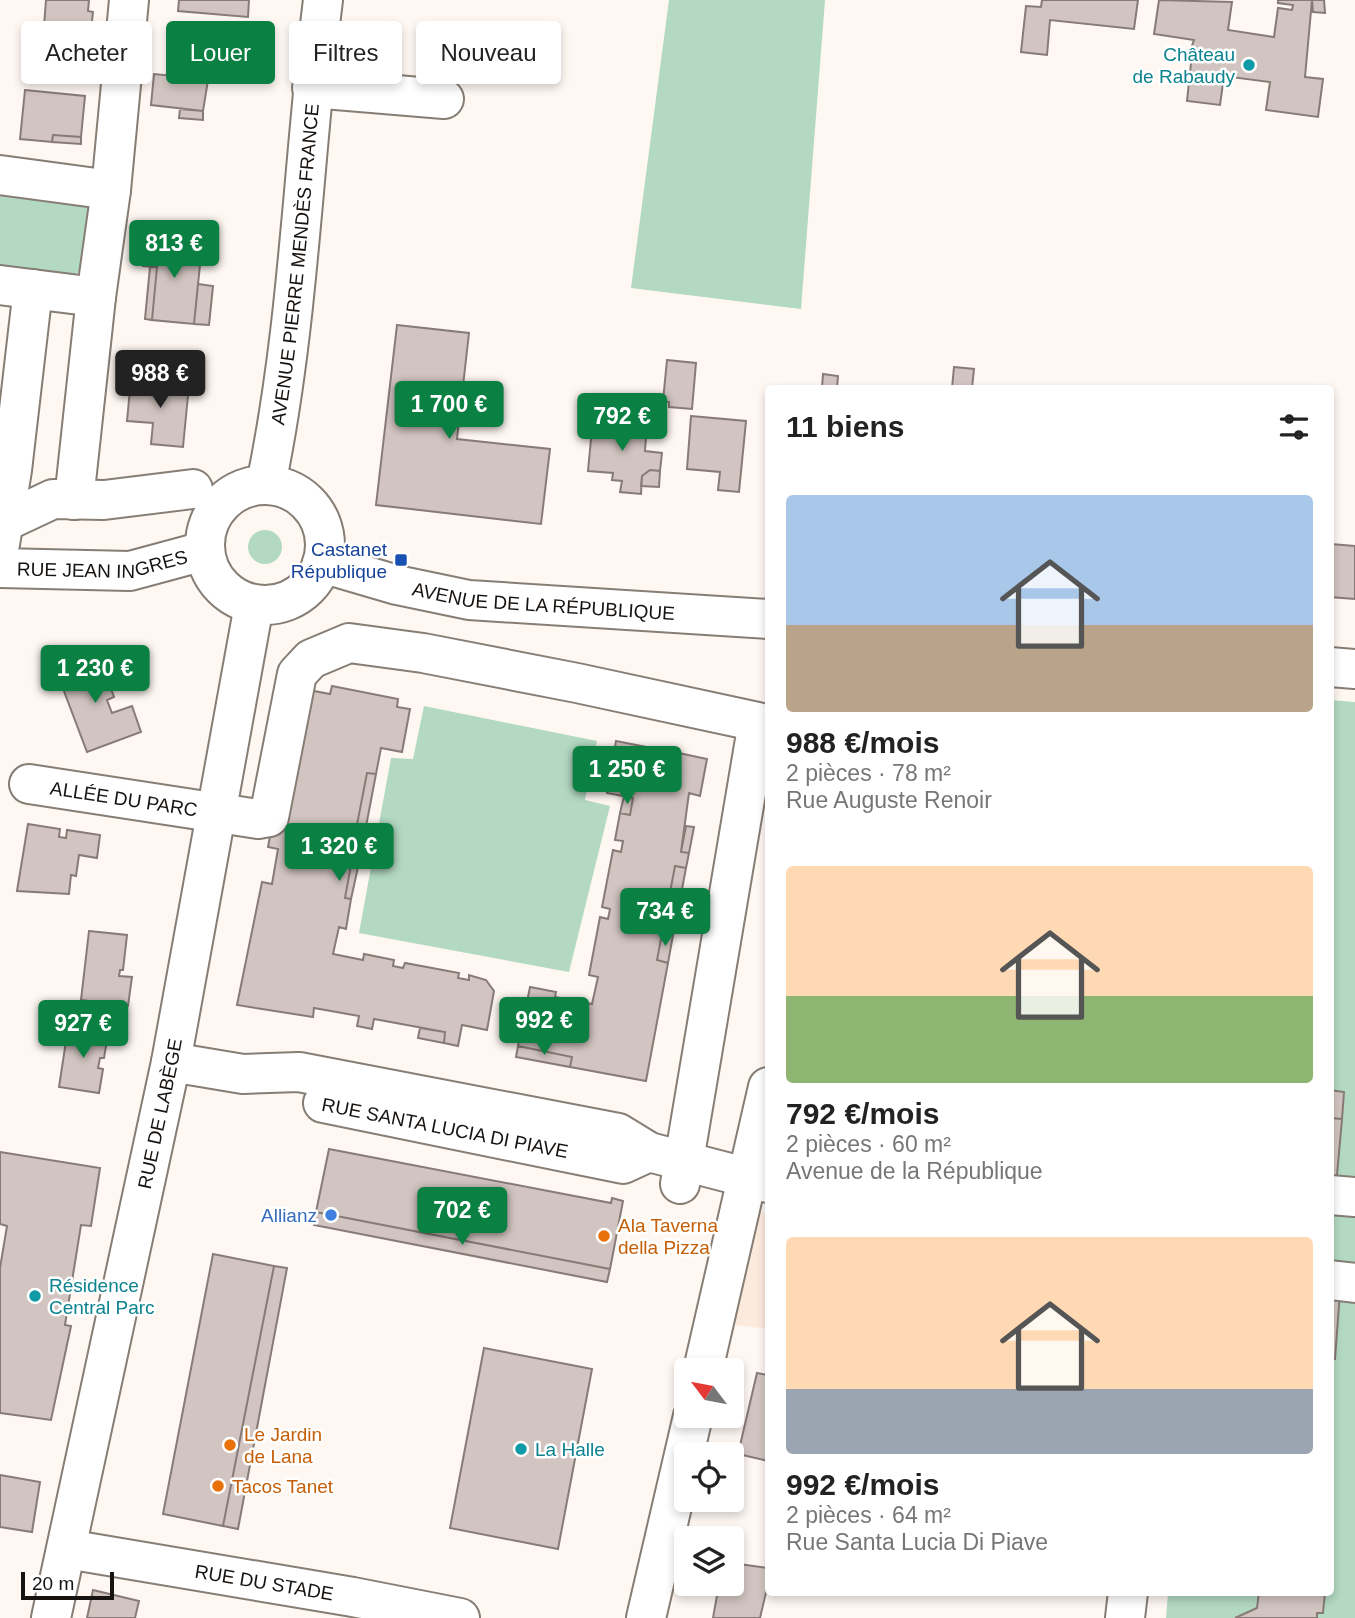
<!DOCTYPE html>
<html lang="fr">
<meta charset="utf-8">
<style>
body{margin:0;font-family:Helvetica,sans-serif;background:#f2f2f2;color:#222;height:100vh;display:flex;flex-direction:column;font-size:26px;white-space:nowrap}
*{box-sizing:border-box;margin:0}
p{font-size:23px;color:#767676}
.icon{flex:none;width:38px;height:38px;fill:none;stroke:currentColor;stroke-width:2;stroke-linecap:round;stroke-linejoin:round}
.map{position:relative;flex:1;overflow:hidden}
.drawer{position:absolute;left:765px;top:385px;width:569px;height:1211px;display:flex;flex-direction:column;background:#fff;border-radius:7px;box-shadow:0 4px 10px #0003}
.drawer>*{flex:none}
.banner{position:absolute;left:21px;top:21px;width:639px;height:63px;display:flex;gap:14px}
.needle{width:46px;rotate:302deg}
.controls{position:absolute;left:674px;top:1358px;display:grid;gap:14px}
.controls a{display:grid;place-items:center;width:70px;height:70px;border-radius:7px;background:#fff;box-shadow:0 4px 10px #0003;font-size:35px}
.scale{position:absolute;left:21px;bottom:18px;width:93px;box-sizing:border-box;padding-left:7px;border:4px solid #171310;border-top:0;font-size:19px;line-height:24px;white-space:nowrap;color:#171310;-webkit-text-stroke:5px #fff;paint-order:stroke}
.price{position:absolute;translate:-50% -60px;padding:0 16px;border-radius:7px;background:#0b8043;color:#fff;font-size:23px;line-height:46px;filter:drop-shadow(0 2px 4px #0008)}
.price::after{content:'';position:absolute;left:50%;top:42px;width:21px;height:16px;margin-left:-10px;background:inherit;clip-path:polygon(0 0,100% 0,50% 100%)}
.price.on{background:#222;color:#fff}
ul{padding:0;list-style:none}
li{display:grid;align-content:center;gap:14px;height:371px;padding:0 21px}
li span{display:grid;place-items:center;height:217px;border-radius:7px;color:#555}
li>.icon{margin-inline-start:auto}
span .icon{width:126px;height:126px;fill:#fffc;stroke-width:1}
li b{font-size:30px}
h2{display:flex;justify-content:space-between;align-items:center;height:84px;padding:0 21px;font-size:30px}
.chip{padding:0 24px;border-radius:7px;background:#fff;box-shadow:0 4px 10px #0003;font-size:24px;line-height:63px}
.chip.on{background:#0b8043;color:#fff}
.map>svg:first-child{display:block}
</style>
<div class="map">
<svg width="1355" height="1618" viewBox="0 0 1355 1618">
<rect width="100%" height="100%" fill="#fef7f2"/>
<path fill="#fcebdd" d="M753,1211L768,1213V1329L735,1325Z"/>
<path fill="#b3d9c2" d="M669,0H825L801,309L631,288Z
M0,190L92,206L82,270L71,277L0,272Z
M248 547a17 17 0 1 1 34 0a17 17 0 1 1-34 0Z
M1330,700L1355,702V1618H1166L1168,1593L1330,1592Z
M424,706L597,741L585,800L610,806L569,972L359,933L391,758L413,759Z"/>
<path fill="#d2c5c1" stroke="#877b77" stroke-width="2" d="M46,0H89L88,11L93,12L91,30L44,26Z
M179,0H249L248,17L178,11Z
M1042,0H1138L1134,29L1050,20L1047,55L1021,52L1026,6L1041,7Z
M1159,0L1232,2L1228,30L1274,37L1278,8L1292,10L1293,5L1278,3V0H1312L1305,77L1323,79L1318,117L1266,110L1270,82L1224,76L1220,105L1187,101L1192,54H1189L1194,40L1154,34Z
M1312,0H1324L1325,13L1313,12Z
M177,50L219,54L217,75L209,74L203,111L151,105L154,74L174,76Z
M25,90L85,96L81,137L53,135L52,142L20,139Z
M180,109L203,111V120L179,118Z
M53,135L81,137V144L52,142Z
M145,240L202,245L194,324L152,320L157,267L143,266Z
M150,267H157L152,320L145,319Z
M198,284L213,286L209,325L194,324Z
M397,325L469,333L457,439L550,449L541,524L376,505Z
M667,360L696,363L692,409L669,407V402L663,401Z
M954,367L974,369L972,388H952Z
M823,374L838,376L837,388H822Z
M131,379L189,385L183,447L151,444L153,423L127,421Z
M691,416L746,421L739,492L718,490L720,472L687,469Z
M593,418L647,423L645,451L662,453L660,471L650,470L642,476L641,494L620,492L622,481L612,480L613,473L588,471Z
M650,470L660,471L659,487L641,486L642,476Z
M1331,544L1355,546V599L1330,597Z
M98,654L114,697L107,700L112,713L132,706L141,732L87,752L56,670Z
M332,686L398,699L397,707L410,709L402,752L381,748L376,774L367,773L355,835L364,837L358,867L351,865L345,898L351,899L346,929L339,927L333,954L363,960L364,954L394,960L393,966L403,968L405,963L459,973L458,978L469,980V975L486,980L494,991L487,1030L462,1025L458,1046L444,1043L445,1032L374,1019L372,1029L357,1026L359,1016L314,1008L313,1017L237,1005L262,882L272,884L278,849L268,847L298,688L330,694Z
M616,741L657,749L656,756L672,759L674,752L707,759L700,796L689,793L681,852L689,853L686,868L675,866L665,919L676,921L673,935L662,934L657,960L668,963L646,1081L570,1067L572,1057L518,1046L530,987L556,992L555,997L592,1004L598,977L589,975L600,917L608,919L610,909L602,907L613,850L621,852L623,841L615,840L620,813L630,815L633,798L607,793Z
M367,773L376,774L364,837L355,835Z
M624,796L633,798L630,815L620,813Z
M28,824L60,829L59,837L66,838L67,830L100,835L97,858L79,855L76,876L71,875L69,894L17,891Z
M686,826L694,827L689,853L681,852Z
M351,865L358,867L351,899L345,898Z
M675,866L686,868L676,921L665,919Z
M89,931L127,935L123,970H120L119,976L132,977L128,1006L81,1000Z
M662,934L673,935L668,963L657,960Z
M68,1028L108,1034L104,1058H100L98,1068L103,1069L99,1093L59,1087Z
M420,1028L445,1032L444,1043L418,1038Z
M518,1046L572,1057L570,1067L516,1057Z
M1330,1090L1344,1092L1342,1119L1330,1118Z
M1330,1118L1342,1119L1336,1186H1330Z
M329,1149L611,1203L612,1198L623,1201L610,1269L316,1212Z
M0,1152L100,1168L91,1226L81,1225L65,1325L71,1326L51,1420L0,1413V1268L7,1226L0,1224Z
M316,1212L610,1269L607,1282L314,1225Z
M213,1254L274,1266L223,1526L163,1514Z
M274,1266L287,1268L238,1529L223,1526Z
M1330,1291L1340,1292L1335,1359L1330,1358Z
M484,1348L592,1369L558,1549L450,1528Z
M757,1373L768,1375V1461L738,1454Z
M0,1475L40,1482L32,1532L0,1527Z
M732,1563L768,1568V1584L760,1618H713L719,1584H732Z
M93,1590L139,1601L135,1618H87Z
M1259,1592H1325L1323,1613H1317V1618H1235L1257,1608Z"/>
<g fill="none" stroke-linecap="round" stroke-linejoin="round">
<g stroke="#867d75" stroke-width="42">
<g id="minor">
<path d="M312,88L444,99"/>
<path d="M0,175L111,190"/>
<path d="M0,285L96,297L74,500"/>
<path d="M96,297L111,190L129,0"/>
<path id="s1" d="M266,484C299,326 303,161 323,0"/>
<circle cx="265" cy="545" r="60"/>
<path d="M4,522L53,499L104,500L193,489"/>
<path d="M0,544L12,470L33,289"/>
<path id="s2" d="M322,563L397,585L469,600L768,619"/>
<path id="s3" d="M0,568L130,571L204,551"/>
<path d="M1330,667L1355,669"/>
<path id="s4" d="M29,784L258,819L269,817L297,674L311,659L349,643L423,653L577,683L758,722L680,1184"/>
<path d="M171,1062L243,1074L299,1072L618,1133L649,1152L768,1183"/>
<path d="M323,1103L623,1164L649,1152"/>
<path d="M1330,1195L1355,1197"/>
<path d="M1330,1280L1355,1283"/>
<path d="M703,1370L768,1087"/>
<path id="s5" d="M67,1549L353,1597L460,1618"/>
<path id="s6" d="M51,1618L171,1062L254,605"/>
<path d="M646,1618L693,1416"/>
<path d="M1125,1618L1128,1592"/>
</g>
</g>
<use href="#minor" stroke="#fff" stroke-width="38"/>
</g>
<g fill="#0f9aa8" stroke="#fff" stroke-width="2.5">
<circle cx="1249" cy="65" r="7"/>
<circle cx="35" cy="1296" r="7"/>
<circle cx="521" cy="1449" r="7"/>
</g>
<rect fill="#1a4fb4" stroke="#fff" stroke-width="2.5" x="394" y="553" width="14" height="14" rx="3.5"/>
<circle fill="#3f7fe0" stroke="#fff" stroke-width="2.5" cx="331" cy="1215" r="7"/>
<g fill="#e8710a" stroke="#fff" stroke-width="2.5">
<circle cx="604" cy="1236" r="7"/>
<circle cx="230" cy="1445" r="7"/>
<circle cx="218" cy="1486" r="7"/>
</g>
<g text-anchor="middle" dominant-baseline="central" stroke-width="5" stroke-linejoin="round" paint-order="stroke">
<g font-size="19" fill="#0d838f" stroke="#fff" text-anchor="start">
<text x="1235" y="54" text-anchor="end">Château<tspan x="1235" dy="22">de Rabaudy</tspan></text>
<text x="49" y="1285">Résidence<tspan x="49" dy="22">Central Parc</tspan></text>
<text x="535" y="1449">La Halle</text>
</g>
<g font-size="19" fill="#171310" stroke="#fff">
<text stroke="none"><textPath href="#s1" startOffset="222">AVENUE PIERRE MENDÈS FRANCE</textPath></text>
<text stroke="none"><textPath href="#s3" startOffset="103">RUE JEAN INGRES</textPath></text>
<text stroke="none"><textPath href="#s2" startOffset="226">AVENUE DE LA RÉPUBLIQUE</textPath></text>
<text stroke="none"><textPath href="#s4" startOffset="96">ALLÉE DU PARC</textPath></text>
<text stroke="none"><textPath href="#s6" startOffset="516">RUE DE LABÈGE</textPath></text>
<text transform="translate(445 1128) rotate(11)">RUE SANTA LUCIA DI PIAVE</text>
<text stroke="none"><textPath href="#s5" startOffset="200">RUE DU STADE</textPath></text>
</g>
<g font-size="19" fill="#164399" stroke="#fff" text-anchor="end">
<text x="387" y="549">Castanet<tspan x="387" dy="22">République</tspan></text>
</g>
<g font-size="19" fill="#366cbe" stroke="#fff" text-anchor="end">
<text x="317" y="1215">Allianz</text>
</g>
<g font-size="19" fill="#c56008" stroke="#fff" text-anchor="start">
<text x="618" y="1225">Ala Taverna<tspan x="618" dy="22">della Pizza</tspan></text>
<text x="244" y="1434">Le Jardin<tspan x="244" dy="22">de Lana</tspan></text>
<text x="232" y="1486">Tacos Tanet</text>
</g>
</g>
</svg>
<div class="controls">
<a><svg class="needle" viewBox="-14 -14 28 28"><path d="M0-13l5 13h-10z" fill="#e53935"/><path d="M0 13l5-13h-10z" fill="#767676"/></svg></a>
<a><svg class="icon" aria-label="locate" viewBox="0 0 24 24"><circle cx="12" cy="12" r="6"/><path d="M12 2v4M12 18v4M2 12h4M18 12h4"/></svg></a>
<a><svg class="icon" aria-label="layers" viewBox="0 0 24 24"><path d="M12 4l9 5-9 5-9-5zM3 14l9 5 9-5"/></svg></a>
</div>
<div class="scale">20 m</div>
<b class="price" style="left:174px;top:280px">813 €</b>
<b class="price on" style="left:160px;top:410px">988 €</b>
<b class="price" style="left:449px;top:441px">1 700 €</b>
<b class="price" style="left:622px;top:453px">792 €</b>
<b class="price" style="left:95px;top:705px">1 230 €</b>
<b class="price" style="left:627px;top:806px">1 250 €</b>
<b class="price" style="left:339px;top:883px">1 320 €</b>
<b class="price" style="left:665px;top:948px">734 €</b>
<b class="price" style="left:544px;top:1057px">992 €</b>
<b class="price" style="left:83px;top:1060px">927 €</b>
<b class="price" style="left:462px;top:1247px">702 €</b>
<div class="banner">
<a class="chip">Acheter</a>
<a class="chip on">Louer</a>
<a class="chip">Filtres</a>
<a class="chip">Nouveau</a>
</div>
<section class="drawer">
<h2>11 biens<svg class="icon" aria-label="filters" viewBox="0 0 24 24"><path d="M4 7h16M4 17h16"/><circle cx="9" cy="7" r="2"/><circle cx="15" cy="17" r="2"/></svg></h2>
<ul>
<li><span style="background:linear-gradient(#a9c7e8 60%,#b9a48a 0)"><svg class="icon" aria-label="home" viewBox="0 0 24 24"><path d="M3 11l9-7 9 7M6 9v11h12V9"/></svg></span><div><b>988 €/mois</b><p>2 pièces · 78 m²</p><p>Rue Auguste Renoir</p></div></li>
<li><span style="background:linear-gradient(#ffd9b3 60%,#8fb573 0)"><svg class="icon" aria-label="home" viewBox="0 0 24 24"><path d="M3 11l9-7 9 7M6 9v11h12V9"/></svg></span><div><b>792 €/mois</b><p>2 pièces · 60 m²</p><p>Avenue de la République</p></div></li>
<li><span style="background:linear-gradient(#ffd9b3 70%,#9aa5b1 0)"><svg class="icon" aria-label="home" viewBox="0 0 24 24"><path d="M3 11l9-7 9 7M6 9v11h12V9"/></svg></span><div><b>992 €/mois</b><p>2 pièces · 64 m²</p><p>Rue Santa Lucia Di Piave</p></div></li>
</ul>
</section>
</div>
